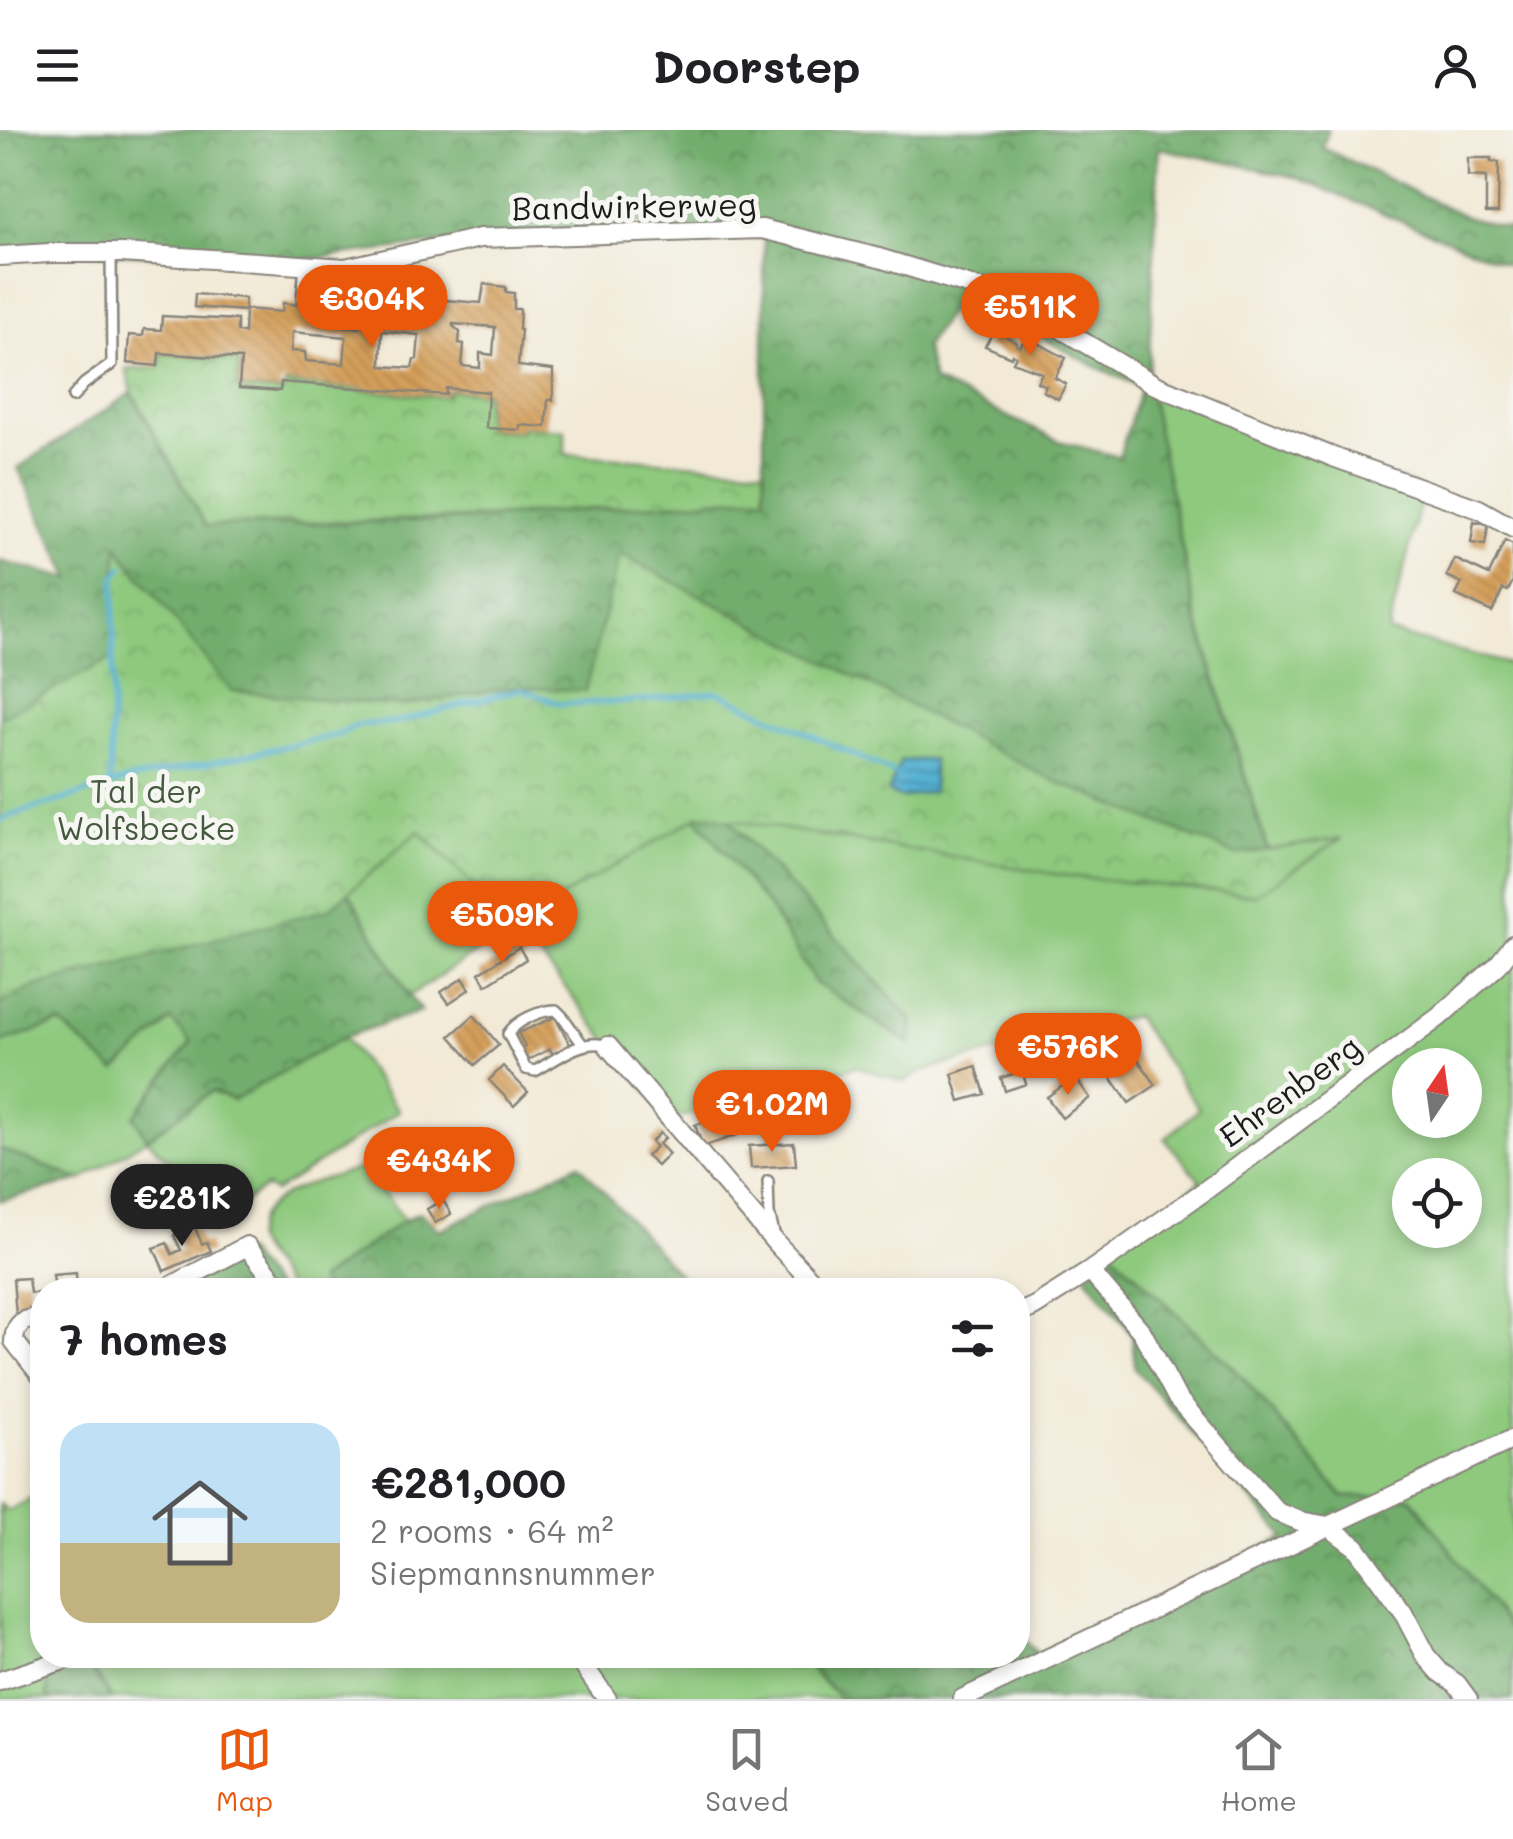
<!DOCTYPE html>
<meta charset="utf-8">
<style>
body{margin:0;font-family:Mali,sans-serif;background:#f2f2f2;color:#202124;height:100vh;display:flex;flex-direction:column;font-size:38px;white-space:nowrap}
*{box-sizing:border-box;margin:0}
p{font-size:32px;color:#757577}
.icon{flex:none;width:55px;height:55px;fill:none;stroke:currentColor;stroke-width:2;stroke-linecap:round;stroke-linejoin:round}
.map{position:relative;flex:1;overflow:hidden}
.details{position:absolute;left:30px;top:1148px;width:1000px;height:390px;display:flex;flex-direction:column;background:#fff;border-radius:40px;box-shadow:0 5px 15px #0003}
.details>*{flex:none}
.needle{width:65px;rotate:13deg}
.controls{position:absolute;left:1392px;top:918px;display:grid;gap:20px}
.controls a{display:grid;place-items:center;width:90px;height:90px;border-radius:50%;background:#fff;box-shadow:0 5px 15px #0003;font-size:50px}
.price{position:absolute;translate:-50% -85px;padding:0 22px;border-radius:35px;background:#ea580c;color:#fff;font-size:32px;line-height:65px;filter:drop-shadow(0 2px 5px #0008)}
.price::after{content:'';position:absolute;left:50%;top:60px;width:30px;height:22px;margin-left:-15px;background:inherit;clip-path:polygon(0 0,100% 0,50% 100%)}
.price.selected{background:#222;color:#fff}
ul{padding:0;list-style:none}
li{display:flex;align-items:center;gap:30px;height:250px;padding:0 30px}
li span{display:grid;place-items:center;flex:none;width:280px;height:200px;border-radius:30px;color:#555}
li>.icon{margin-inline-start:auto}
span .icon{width:120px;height:120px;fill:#fffc;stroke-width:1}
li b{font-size:42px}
h2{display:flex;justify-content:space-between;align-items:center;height:120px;padding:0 30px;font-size:42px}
header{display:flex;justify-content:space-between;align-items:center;height:130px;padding:0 30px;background:#fff;font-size:45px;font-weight:700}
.menu{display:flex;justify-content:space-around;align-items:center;height:140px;border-top:2px solid #e0e0e0;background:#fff;font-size:28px;color:#757577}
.menu a{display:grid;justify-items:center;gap:5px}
.menu .selected{color:#ea580c}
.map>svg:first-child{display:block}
</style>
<header><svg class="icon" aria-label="menu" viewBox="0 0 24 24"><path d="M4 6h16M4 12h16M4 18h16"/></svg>Doorstep<svg class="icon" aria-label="person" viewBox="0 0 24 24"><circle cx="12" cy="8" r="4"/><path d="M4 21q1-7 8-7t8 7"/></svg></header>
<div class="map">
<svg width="1513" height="1569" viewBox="0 0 1513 1569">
<defs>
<pattern id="forest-crowns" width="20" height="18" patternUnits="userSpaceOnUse" patternTransform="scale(2.5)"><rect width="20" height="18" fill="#72ad6d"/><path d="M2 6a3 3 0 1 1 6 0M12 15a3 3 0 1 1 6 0" fill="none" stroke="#5d8c59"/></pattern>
<pattern id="park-crowns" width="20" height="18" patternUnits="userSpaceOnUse" patternTransform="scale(2.5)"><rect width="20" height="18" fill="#8ec97e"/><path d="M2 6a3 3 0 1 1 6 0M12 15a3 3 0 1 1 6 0" fill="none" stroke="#7aac6c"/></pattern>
<pattern id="water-rules" width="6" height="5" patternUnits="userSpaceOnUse" patternTransform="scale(2.5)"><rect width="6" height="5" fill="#55b1d3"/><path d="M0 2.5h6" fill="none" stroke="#468faa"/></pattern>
<pattern id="building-back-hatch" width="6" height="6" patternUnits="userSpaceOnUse" patternTransform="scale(2.5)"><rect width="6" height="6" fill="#d49f5a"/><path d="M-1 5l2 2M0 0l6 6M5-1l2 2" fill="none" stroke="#b5884e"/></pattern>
</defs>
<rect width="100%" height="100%" fill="#f6f6f2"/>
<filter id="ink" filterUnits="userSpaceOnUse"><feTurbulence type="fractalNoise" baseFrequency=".01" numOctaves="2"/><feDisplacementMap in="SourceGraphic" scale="20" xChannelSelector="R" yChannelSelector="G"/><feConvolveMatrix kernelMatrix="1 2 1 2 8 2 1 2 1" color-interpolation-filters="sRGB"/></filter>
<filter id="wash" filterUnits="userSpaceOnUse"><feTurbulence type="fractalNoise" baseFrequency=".0048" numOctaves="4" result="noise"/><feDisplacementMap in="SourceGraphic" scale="40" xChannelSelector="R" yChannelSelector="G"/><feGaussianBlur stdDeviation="2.25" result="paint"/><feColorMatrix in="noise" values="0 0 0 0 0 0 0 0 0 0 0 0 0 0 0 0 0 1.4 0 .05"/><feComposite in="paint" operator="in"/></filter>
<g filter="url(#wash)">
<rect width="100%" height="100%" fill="#f2ead7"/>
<path fill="#8ec97e" stroke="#55724d" stroke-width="2.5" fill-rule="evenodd" d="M1148,255L1424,359L1388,502L1513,535V1505L1411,1367H1344L1236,1240L1109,1119L1201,1051L1165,1009L1199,979L1135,886L925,940L904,952L856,936L671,990L516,796L409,866L283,649L676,663L770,779L816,853L910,914L675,631L1273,738L1195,481ZM1410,935H1465V990H1410ZM1410,1045H1465V1100H1410Z
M171,889L191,912L135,986L212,961L233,970L344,907L399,981L274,1062L266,1057L225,1085L147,1009L81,1050L0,1019V913L60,893Z
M365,1037L404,1090L319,1150L326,1158L289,1160L254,1111C256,1103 256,1095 260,1088C279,1056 333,1048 365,1037Z
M42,1363V1525H77L48,1543L47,1569H0V1374L8,1381Z
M85,1525H775L785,1538L808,1536L841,1569H112Z"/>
<path fill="url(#forest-crowns)" stroke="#476444" stroke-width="2.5" fill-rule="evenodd" d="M0,0H1328L1323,18L1464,86L1507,98L1513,97V137L1295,47L1159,18L1148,255L1197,490L1273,740L675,631L913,891L911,914L816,853L770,779L676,663L283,650L409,866L422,881L344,907L233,970L212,961L147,1009L134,986L191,912L171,890L115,941L60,893L0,913V431L71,449L18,338L131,263L206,396L470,389L764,366V108L641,94L555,100L300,130L0,120ZM953,175L983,176L1096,237L1141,257L1119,327L1059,311L933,251L925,217Z
M0,1019L81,1050L0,1071Z
M579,1034L693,1160H327L319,1151L404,1090L420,1082L439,1100Z
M1109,1119L1236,1240L1343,1367H1411L1513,1505V1569H841L808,1536L785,1538L775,1525H1018V1503L1038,1524L1285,1407L1135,1239L1132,1204L1086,1146Z
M245,1122L277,1160H178Z
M90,1537L111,1569H47L48,1543Z"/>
<path fill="url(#park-crowns)" stroke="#55724d" stroke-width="2.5" d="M161,224L239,231L238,259L283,262L285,254L446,267L448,260L486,263L485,299L520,302L522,297L565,300V324L764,339L765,366L470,388L206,396L132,262L126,239L159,238Z
M118,418L231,561L400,576L515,557L585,561L620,424L1052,650L1237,725L1342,708L1255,765L1068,746L700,685L513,796L419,701L329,779L34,857L0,874V588L112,528Z"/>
<path fill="url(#water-rules)" stroke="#386678" stroke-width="2.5" d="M933,629V661L901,668L888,662L901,631Z"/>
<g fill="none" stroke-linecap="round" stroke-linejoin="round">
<path stroke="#55b1d3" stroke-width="5" d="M110,655L115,447L123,437
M0,691L13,685L128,650L338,605L358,595L398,592L521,559L561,574L639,571L717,562L900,646"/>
</g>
<g id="blocks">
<path fill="url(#building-back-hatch)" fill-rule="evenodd" d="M1468,28H1491V32H1499L1498,83H1486V47L1468,46Z
M484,154L506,157V162L514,163V179H520L519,200H521L518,236L553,240V270H548L546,297L520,295V300L486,298L488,262L446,258V265L281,252L280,261L239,258L241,229L159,223L158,236L127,233L129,205L143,206L144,199L161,200L162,186L237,190V202L244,203L245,181L194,177L195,164L245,168V179L282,182L283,173L305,176L312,184L332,185V195L359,198V170L384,173L383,178L419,180L420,161L444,164L445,170L481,173ZM453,194L495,197L493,225L480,223V238L462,236L464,214L459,213L460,202L453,196ZM382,201L419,205L417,229L414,230L412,238L381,236ZM292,202L346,207L344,234L306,231L305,222L291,221Z
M996,194L1010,201L1007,207L1017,213L1016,215L1020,217L1026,207L1066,228L1055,248L1066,254L1058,269L1043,261L1046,256L1037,252L1042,243L1013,232L1016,226L1012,224L1011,227L985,216L991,206L986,203L991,195L995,197Z
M1474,392L1488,395L1485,415L1471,413Z
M1505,411L1513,415V451L1508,461L1503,459L1492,482L1456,465L1462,453L1447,446L1455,429L1489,445Z
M519,817L526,829L486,855L479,843Z
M463,848L470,859L449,873L441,862Z
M474,885L499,915L475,935L450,906Z
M555,887L572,918L554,927L550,919L526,931L519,919L525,916L518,903Z
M1123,908L1156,955L1129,973L1097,927Z
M503,936L528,962L514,976L489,950Z
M976,936L985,964L960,971L952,944Z
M1022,941L1026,954L1005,961L1001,948Z
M1075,947L1090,968L1062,988L1047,967Z
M794,957L801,976L768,987L762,968Z
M729,984L737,1005L703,1017L695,995Z
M660,1003L665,1008L659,1014L669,1024L657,1036L646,1026L656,1017L651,1012Z
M794,1013L796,1035L751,1038L749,1016Z
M386,1030L395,1042L379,1054L370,1041Z
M443,1070L451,1084L435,1093L427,1079Z
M194,1096L202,1114L207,1112L211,1121L164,1141L154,1118L167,1113L172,1124L181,1120L174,1105Z
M76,1143L77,1160H55L53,1145Z
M28,1148L30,1163H42V1183L16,1185L13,1149Z"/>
</g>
</g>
<g filter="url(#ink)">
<use href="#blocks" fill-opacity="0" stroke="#87837a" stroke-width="2.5"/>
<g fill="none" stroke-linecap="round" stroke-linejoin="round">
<g stroke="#87837a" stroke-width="14">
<path id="service" d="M302,170L305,135
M73,267L84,254L112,234L111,123
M583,915L563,887L556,880C540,880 516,891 508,904L526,939L535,941C556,930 584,906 608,916
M768,1051L769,1084L774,1103"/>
</g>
<g stroke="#87837a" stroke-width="22">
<path id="minor" d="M0,126L50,123H122L345,138L480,108L762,99L879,128L981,159L1053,194L1155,255L1333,327L1479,379L1513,398
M608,916L776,1113L820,1160
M1090,1141L1142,1202L1177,1268L1277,1382L1300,1391L1328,1396L1356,1417L1403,1482L1426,1526L1440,1542L1457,1554L1468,1569
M164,1160L247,1116L282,1160
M1018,1184L1035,1176L1090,1141L1203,1062L1439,887L1498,835L1513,815
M42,1188C25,1188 15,1192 14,1211L42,1247
M576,1525L607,1569
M0,1551L79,1525
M962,1569L1513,1309"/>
</g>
<use href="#service" stroke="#fff" stroke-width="9"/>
<use href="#minor" stroke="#fff" stroke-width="18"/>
</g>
</g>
<g text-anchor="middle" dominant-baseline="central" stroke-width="10" stroke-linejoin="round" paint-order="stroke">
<g font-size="32" fill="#1c1c1c" stroke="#f6f6f2">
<text transform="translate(634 75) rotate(-1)">Bandwirkerweg</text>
<text transform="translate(1289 960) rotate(-36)">Ehrenberg</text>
</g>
<g font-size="32" fill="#44593e" stroke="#f6f6f2">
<text x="146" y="660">Tal der<tspan x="146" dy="37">Wolfsbecke</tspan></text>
</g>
</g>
</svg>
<div class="controls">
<a><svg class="needle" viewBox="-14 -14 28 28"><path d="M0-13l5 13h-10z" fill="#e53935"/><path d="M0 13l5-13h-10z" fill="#757577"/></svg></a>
<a><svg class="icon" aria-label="locate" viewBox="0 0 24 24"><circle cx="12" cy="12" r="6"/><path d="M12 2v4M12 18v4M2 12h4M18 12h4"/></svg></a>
</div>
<b class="price" style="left:372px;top:220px">€304K</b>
<b class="price" style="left:1030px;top:228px">€511K</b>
<b class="price" style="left:502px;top:836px">€509K</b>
<b class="price" style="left:1068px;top:968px">€576K</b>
<b class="price" style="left:772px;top:1025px">€1.02M</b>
<b class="price" style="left:439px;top:1082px">€434K</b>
<b class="price selected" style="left:182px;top:1119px">€281K</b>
<section class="details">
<h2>7 homes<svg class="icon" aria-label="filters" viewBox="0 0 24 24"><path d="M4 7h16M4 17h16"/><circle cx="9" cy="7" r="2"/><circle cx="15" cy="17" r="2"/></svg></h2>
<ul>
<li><span style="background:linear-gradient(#bfe0f5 60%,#c2b280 0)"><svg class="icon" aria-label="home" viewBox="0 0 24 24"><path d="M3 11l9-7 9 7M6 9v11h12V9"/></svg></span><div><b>€281,000</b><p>2 rooms · 64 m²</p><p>Siepmannsnummer</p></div></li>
</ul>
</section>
</div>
<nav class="menu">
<a class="selected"><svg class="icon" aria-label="map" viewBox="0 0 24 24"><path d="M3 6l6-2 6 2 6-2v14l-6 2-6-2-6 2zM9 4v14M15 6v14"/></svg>Map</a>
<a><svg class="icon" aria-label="saved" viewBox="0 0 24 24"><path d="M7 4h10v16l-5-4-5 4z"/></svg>Saved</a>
<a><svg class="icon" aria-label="home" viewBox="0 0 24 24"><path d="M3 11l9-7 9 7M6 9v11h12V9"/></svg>Home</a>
</nav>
